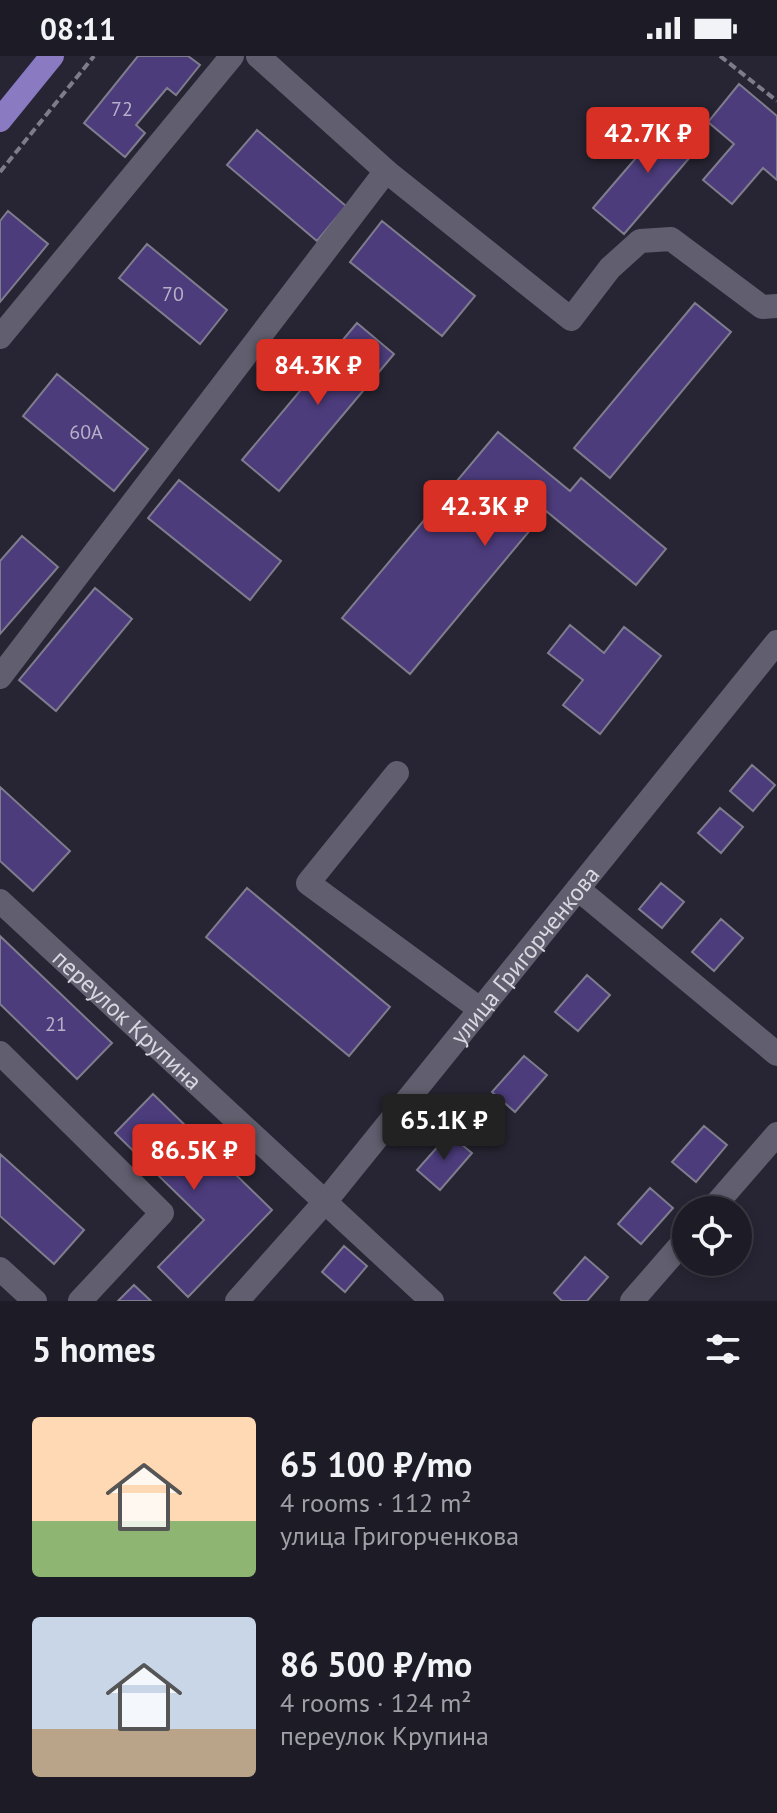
<!DOCTYPE html>
<meta charset="utf-8">
<style>
body{margin:0;font-family:"PT Sans",sans-serif;background:#25252e;color:#f1f3f6;height:100vh;display:flex;flex-direction:column;font-size:30px;white-space:nowrap}
*{box-sizing:border-box;margin:0}
p{font-size:26px;color:#a0a1a7}
.icon{flex:none;width:44px;height:44px;fill:none;stroke:currentColor;stroke-width:2;stroke-linecap:round;stroke-linejoin:round}
.map{position:relative;height:1245px;overflow:hidden}
.sheet{display:flex;flex-direction:column;background:#1d1c26;flex:1}
.sheet>*{flex:none}
.tools{position:absolute;left:672px;top:1140px;display:grid;gap:16px}
.tools a{display:grid;place-items:center;width:80px;height:80px;border-radius:50%;background:#1d1c26;box-shadow:0 4px 12px #0003,0 0 0 2px #3b3a43;font-size:40px}
.price{position:absolute;translate:-50% -68px;padding:0 18px;border-radius:8px;background:#d93025;color:#fff;font-size:26px;line-height:52px;filter:drop-shadow(0 2px 4px #0008)}
.price::after{content:'';position:absolute;left:50%;top:48px;width:24px;height:18px;margin-left:-12px;background:inherit;clip-path:polygon(0 0,100% 0,50% 100%)}
.price.active{background:#222;color:#fff}
ul{padding:0;list-style:none}
li{display:flex;align-items:center;gap:24px;height:200px;padding:0 32px}
li span{display:grid;place-items:center;flex:none;width:224px;height:160px;border-radius:8px;color:#555}
li>.icon{margin-inline-start:auto}
span .icon{width:96px;height:96px;fill:#fffc;stroke-width:1}
li b{font-size:34px}
h2{display:flex;justify-content:space-between;align-items:center;height:96px;padding:0 32px;font-size:34px}
.status{display:flex;justify-content:space-between;align-items:center;height:56px;padding:0 40px;background:#1d1c26;direction:ltr}
.status svg{height:22px;fill:currentColor}
.map>svg:first-child{display:block}
</style>
<div class="status"><b>08:11</b><svg viewBox="0 0 49 12"><path d="M0 12V9h3v3zM5 12V6h3v6zM10 12V3h3v9zM15 12V0h3v12zM26 1h20v11H26zM47 4h2v5h-2z"/></svg></div>
<div class="map">
<svg width="777" height="1245" viewBox="0 0 777 1245">
<rect width="100%" height="100%" fill="#272533"/>
<path fill="#4c3c7c" stroke="#7f7c8d" stroke-width="2" d="M138,0H188L200,9L176,39L167,32L136,69L145,77L125,101L84,67Z
M739,28L777,60V124L763,112L732,148L703,124L734,88L708,66Z
M672,60L703,86L624,178L593,152Z
M257,74L346,150L317,185L227,109Z
M8,155L48,188L0,246V165Z
M382,165L475,240L442,280L350,206Z
M147,188L227,254L200,288L119,222Z
M695,247L731,276L610,422L574,392Z
M357,267L394,298L279,435L242,404Z
M57,318L148,393L114,435L23,360Z
M498,376L570,435L581,422L666,493L636,529L546,455L410,618L342,562Z
M179,424L281,505L250,544L148,462Z
M22,480L58,511L0,578V505Z
M95,532L132,563L56,655L19,624Z
M570,569L604,597L624,571L661,600L600,678L563,649L583,624L548,597Z
M752,709L775,729L753,755L730,735Z
M0,731L70,795L33,835L0,805Z
M720,752L743,771L721,797L698,777Z
M661,827L684,846L662,872L639,853Z
M247,832L390,951L349,1000L206,881Z
M721,863L743,882L714,915L692,896Z
M0,880L112,987L77,1023L0,948Z
M587,919L610,939L578,975L555,956Z
M524,1000L547,1019L515,1056L492,1036Z
M153,1038L272,1154L188,1241L158,1211L204,1164L115,1077Z
M704,1070L727,1089L696,1126L672,1106Z
M449,1078L472,1097L440,1134L417,1114Z
M0,1098L84,1174L54,1208L0,1160Z
M650,1132L673,1152L641,1188L618,1168Z
M344,1190L367,1210L345,1236L322,1216Z
M585,1201L608,1221L587,1245H562L554,1237Z
M134,1229L151,1245H118Z"/>
<g fill="none" stroke-linecap="round" stroke-linejoin="round">
<path stroke="#7e7c88" stroke-width="4" stroke-dasharray="8 4" stroke-linecap="butt" d="M720,0L777,45
M0,116L94,0"/>
<g stroke="#615f6f" stroke-width="24">
<path d="M258,0L386,115L571,263L610,212L640,185L671,183L762,251L777,250"/>
<path d="M0,281L232,0"/>
<path d="M0,621L386,115"/>
<path d="M397,717L308,827L481,954"/>
<path d="M578,833L777,998"/>
<path id="s1" d="M0,845L432,1245"/>
<path d="M0,997L162,1157L80,1245"/>
<path d="M711,1154L777,1078"/>
<path d="M0,1213L35,1245"/>
<path id="s2" d="M237,1245L325,1146L777,586"/>
<path d="M632,1245L686,1183"/>
</g>
<path stroke="#897ac2" stroke-width="24" d="M0,64L52,0"/>
</g>
<g text-anchor="middle" dominant-baseline="central" stroke-width="6" stroke-linejoin="round" paint-order="stroke">
<g font-size="20" fill="#b6b1c8">
<text x="122" y="53">72</text>
<text x="173" y="238">70</text>
<text x="86" y="376">60А</text>
<text x="56" y="968">21</text>
</g>
<g font-size="24" fill="#d9d8e1" stroke="#100f15">
<text stroke="none"><textPath href="#s2" startOffset="450">улица Григорченкова</textPath></text>
<text stroke="none"><textPath href="#s1" startOffset="174">переулок Крупина</textPath></text>
</g>
</g>
</svg>
<div class="tools">
<a><svg class="icon" aria-label="locate" viewBox="0 0 24 24"><circle cx="12" cy="12" r="6"/><path d="M12 2v4M12 18v4M2 12h4M18 12h4"/></svg></a>
</div>
<b class="price" style="left:648px;top:119px">42.7K ₽</b>
<b class="price" style="left:318px;top:351px">84.3K ₽</b>
<b class="price" style="left:485px;top:492px">42.3K ₽</b>
<b class="price active" style="left:444px;top:1106px">65.1K ₽</b>
<b class="price" style="left:194px;top:1136px">86.5K ₽</b>
</div>
<section class="sheet">
<h2>5 homes<svg class="icon" aria-label="filters" viewBox="0 0 24 24"><path d="M4 7h16M4 17h16"/><circle cx="9" cy="7" r="2"/><circle cx="15" cy="17" r="2"/></svg></h2>
<ul>
<li><span style="background:linear-gradient(#ffd9b3 65%,#8fb573 0)"><svg class="icon" aria-label="home" viewBox="0 0 24 24"><path d="M3 11l9-7 9 7M6 9v11h12V9"/></svg></span><div><b>65 100 ₽/mo</b><p>4 rooms · 112 m²</p><p>улица Григорченкова</p></div></li>
<li><span style="background:linear-gradient(#c9d6e8 70%,#b9a48a 0)"><svg class="icon" aria-label="home" viewBox="0 0 24 24"><path d="M3 11l9-7 9 7M6 9v11h12V9"/></svg></span><div><b>86 500 ₽/mo</b><p>4 rooms · 124 m²</p><p>переулок Крупина</p></div></li>
</ul>
</section>
